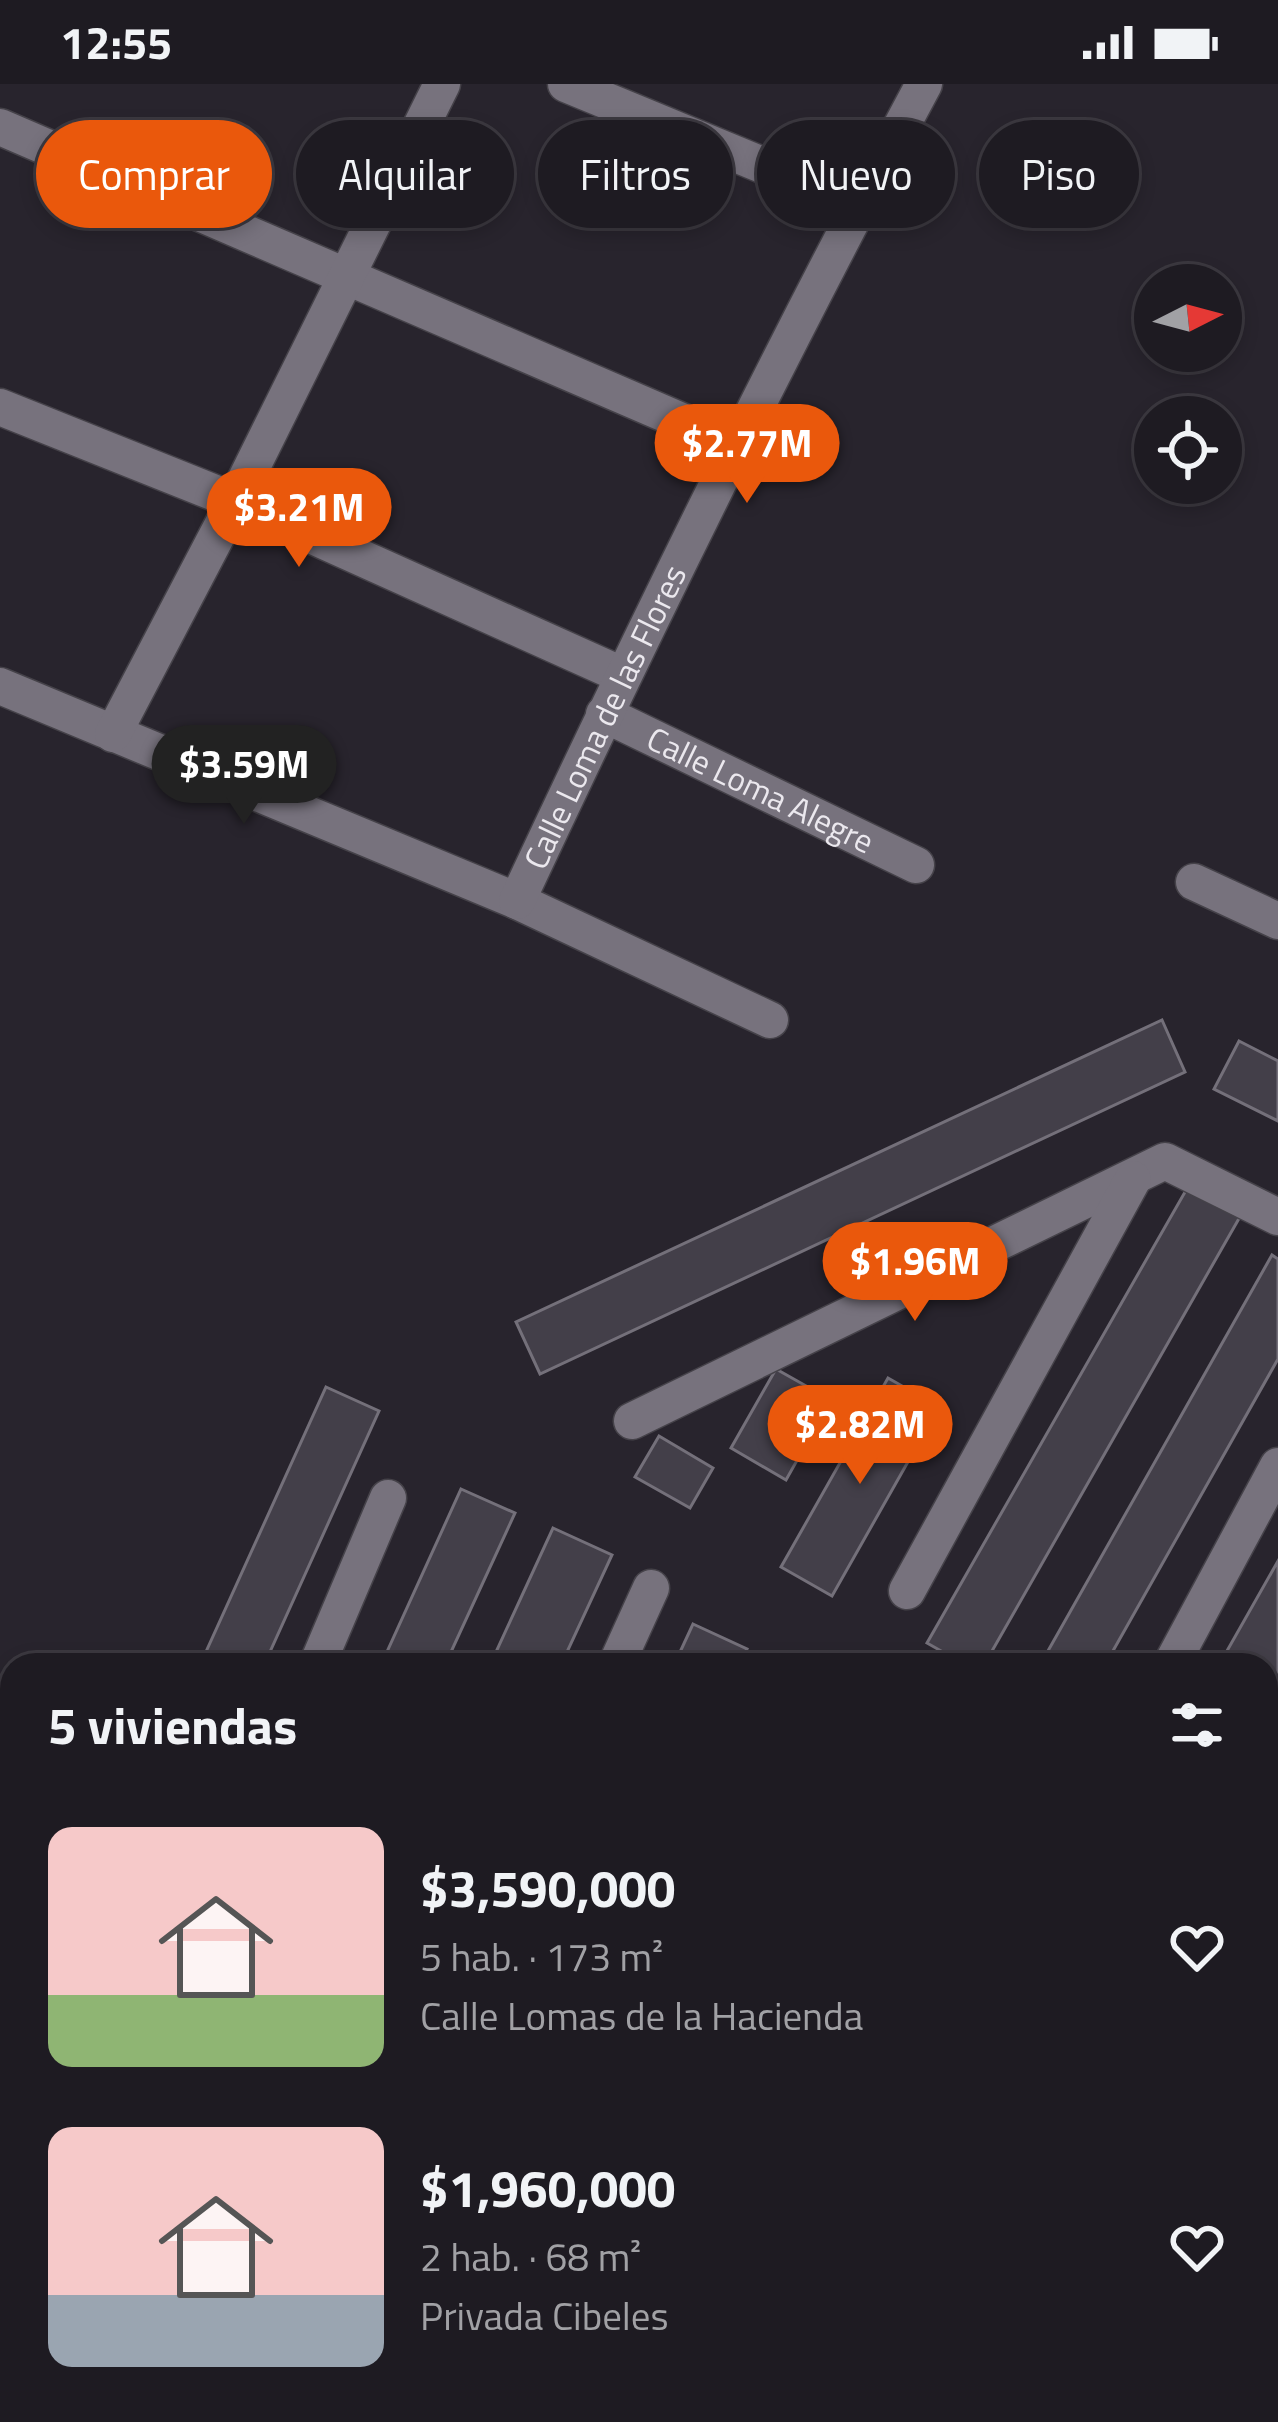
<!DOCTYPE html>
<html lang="es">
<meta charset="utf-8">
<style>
body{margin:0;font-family:"Titillium Web",sans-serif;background:#2b282f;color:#f1f3f6;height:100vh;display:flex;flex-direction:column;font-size:45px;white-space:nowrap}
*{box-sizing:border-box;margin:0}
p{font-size:39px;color:#a1a1a5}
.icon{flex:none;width:66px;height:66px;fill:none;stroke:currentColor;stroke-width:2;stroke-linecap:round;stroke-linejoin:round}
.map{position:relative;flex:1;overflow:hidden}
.side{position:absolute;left:0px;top:1569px;width:1278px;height:771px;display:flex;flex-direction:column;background:#1e1b22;border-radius:36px 36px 0 0;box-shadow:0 6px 18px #0003,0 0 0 3px #3c3940}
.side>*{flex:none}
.top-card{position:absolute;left:36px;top:36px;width:1206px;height:108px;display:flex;gap:24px}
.needle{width:78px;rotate:84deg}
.controls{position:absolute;left:1134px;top:180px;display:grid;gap:24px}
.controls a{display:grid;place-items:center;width:108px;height:108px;border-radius:50%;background:#1e1b22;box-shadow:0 6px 18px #0003,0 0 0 3px #3c3940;font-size:60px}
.price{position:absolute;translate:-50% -102px;padding:0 27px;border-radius:42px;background:#ea580c;color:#fff;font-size:39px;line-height:78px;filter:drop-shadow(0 3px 6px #0008)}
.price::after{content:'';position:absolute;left:50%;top:72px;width:36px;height:27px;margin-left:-18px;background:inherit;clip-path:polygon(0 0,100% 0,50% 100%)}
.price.on{background:#222;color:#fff}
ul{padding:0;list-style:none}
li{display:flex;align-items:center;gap:36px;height:300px;padding:0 48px}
li span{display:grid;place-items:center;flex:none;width:336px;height:240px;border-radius:24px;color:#555}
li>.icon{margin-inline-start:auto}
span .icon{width:144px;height:144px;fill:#fffc;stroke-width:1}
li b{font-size:51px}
h2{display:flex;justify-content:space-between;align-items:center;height:144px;padding:0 48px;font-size:51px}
.pill{padding:0 42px;border-radius:54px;background:#1e1b22;box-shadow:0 6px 18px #0003,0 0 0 3px #3c3940;font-size:42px;line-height:108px}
.pill.on{background:#ea580c;color:#fff}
.status{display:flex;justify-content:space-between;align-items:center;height:84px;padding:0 60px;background:#1e1b22;direction:ltr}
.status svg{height:33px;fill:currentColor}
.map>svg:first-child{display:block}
</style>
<div class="status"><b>12:55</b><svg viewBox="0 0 49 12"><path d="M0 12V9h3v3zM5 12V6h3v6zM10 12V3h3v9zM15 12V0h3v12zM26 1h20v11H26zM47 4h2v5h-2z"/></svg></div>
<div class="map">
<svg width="1278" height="2338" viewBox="0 0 1278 2338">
<rect width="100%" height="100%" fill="#28242d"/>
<path fill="#433f49" stroke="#74707a" stroke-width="3" d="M1162,936L1185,988L540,1290L516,1238Z
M1239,957L1278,977V1037L1214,1005Z
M1189,1101L1241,1131L984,1581H966L927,1559Z
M1272,1171L1278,1175V1275L1105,1581H1040Z
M776,1285L831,1316L786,1396L731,1364Z
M888,1294L939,1323L832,1512L781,1483Z
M326,1303L379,1327L264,1581H200Z
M659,1352L713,1384L690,1424L635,1393Z
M461,1405L515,1429L445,1581H381Z
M553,1444L612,1471L561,1581H490Z
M1278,1477V1603L1266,1624V1581H1219Z
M693,1540L747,1565L739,1581H674Z
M1278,1700V1798L1266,1791V1721Z
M380,2328H453L446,2338H373Z
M578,2328H654L647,2338H572Z
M704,2328H777L770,2338H698Z
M899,2328H960L968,2333L964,2338H892Z"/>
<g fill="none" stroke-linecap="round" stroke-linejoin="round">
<g stroke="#454249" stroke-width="39">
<g id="street">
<path d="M566,0L859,121"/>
<path d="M0,43L737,361"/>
<path d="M0,323L235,417L622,591"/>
<path d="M0,602L517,817L770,936"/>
<path id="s1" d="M604,630L916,781"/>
<path d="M113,650L235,417L442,0"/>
<path d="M1194,798L1278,837"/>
<path id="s2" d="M517,817C646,541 780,268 924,0"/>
<path d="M632,1337L1165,1077L1278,1133"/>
<path d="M907,1507L1133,1095"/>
<path d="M317,1581L388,1414"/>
<path d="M616,1581L651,1504"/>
<path d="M1171,1581L1278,1382"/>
<path d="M1266,1969L1278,1948"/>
<path d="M5,2227L12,2211"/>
<path d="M1266,2293L1278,2273"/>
<path d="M1133,2328L1152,2338"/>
<path d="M1239,2328L1258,2338"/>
<path d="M140,2338L144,2328"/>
<path d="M196,2338L202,2328"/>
<path d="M509,2338L516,2328"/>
<path d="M832,2338L838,2328"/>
<path d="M1036,2338L1043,2328"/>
</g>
</g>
<use href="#street" stroke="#77727d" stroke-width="36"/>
</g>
<g text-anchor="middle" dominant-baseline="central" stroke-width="10" stroke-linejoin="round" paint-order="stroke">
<g font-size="33" fill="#ebe8ee" stroke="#100e12">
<text stroke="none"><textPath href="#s2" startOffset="204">Calle Loma de las Flores</textPath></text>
<text stroke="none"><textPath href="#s1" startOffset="174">Calle Loma Alegre</textPath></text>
</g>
</g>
</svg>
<div class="controls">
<a><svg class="needle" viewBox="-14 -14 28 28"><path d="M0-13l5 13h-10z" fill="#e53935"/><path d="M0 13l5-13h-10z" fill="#a1a1a5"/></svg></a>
<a><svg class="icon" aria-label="locate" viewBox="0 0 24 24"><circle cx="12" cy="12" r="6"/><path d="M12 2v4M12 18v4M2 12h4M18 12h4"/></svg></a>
</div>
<b class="price" style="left:747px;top:422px">$2.77M</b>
<b class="price" style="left:299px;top:486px">$3.21M</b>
<b class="price on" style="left:244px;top:743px">$3.59M</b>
<b class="price" style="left:915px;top:1240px">$1.96M</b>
<b class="price" style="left:860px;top:1403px">$2.82M</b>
<div class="top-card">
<a class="pill on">Comprar</a>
<a class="pill">Alquilar</a>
<a class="pill">Filtros</a>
<a class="pill">Nuevo</a>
<a class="pill">Piso</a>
</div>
<section class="side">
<h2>5 viviendas<svg class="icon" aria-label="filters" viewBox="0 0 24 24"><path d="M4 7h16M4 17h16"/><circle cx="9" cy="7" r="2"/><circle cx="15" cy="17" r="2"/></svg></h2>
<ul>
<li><span style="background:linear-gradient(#f6c9c9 70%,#8fb573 0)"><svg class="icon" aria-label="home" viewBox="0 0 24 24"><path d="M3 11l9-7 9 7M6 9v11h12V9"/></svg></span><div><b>$3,590,000</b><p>5 hab. · 173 m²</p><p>Calle Lomas de la Hacienda</p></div><svg class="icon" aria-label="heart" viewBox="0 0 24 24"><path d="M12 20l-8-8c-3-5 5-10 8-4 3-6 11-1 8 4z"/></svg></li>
<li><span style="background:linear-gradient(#f6c9c9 70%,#9aa5b1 0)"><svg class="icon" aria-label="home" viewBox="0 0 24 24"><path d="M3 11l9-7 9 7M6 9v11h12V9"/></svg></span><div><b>$1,960,000</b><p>2 hab. · 68 m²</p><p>Privada Cibeles</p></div><svg class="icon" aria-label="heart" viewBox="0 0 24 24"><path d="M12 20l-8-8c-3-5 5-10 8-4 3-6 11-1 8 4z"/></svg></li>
</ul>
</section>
</div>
